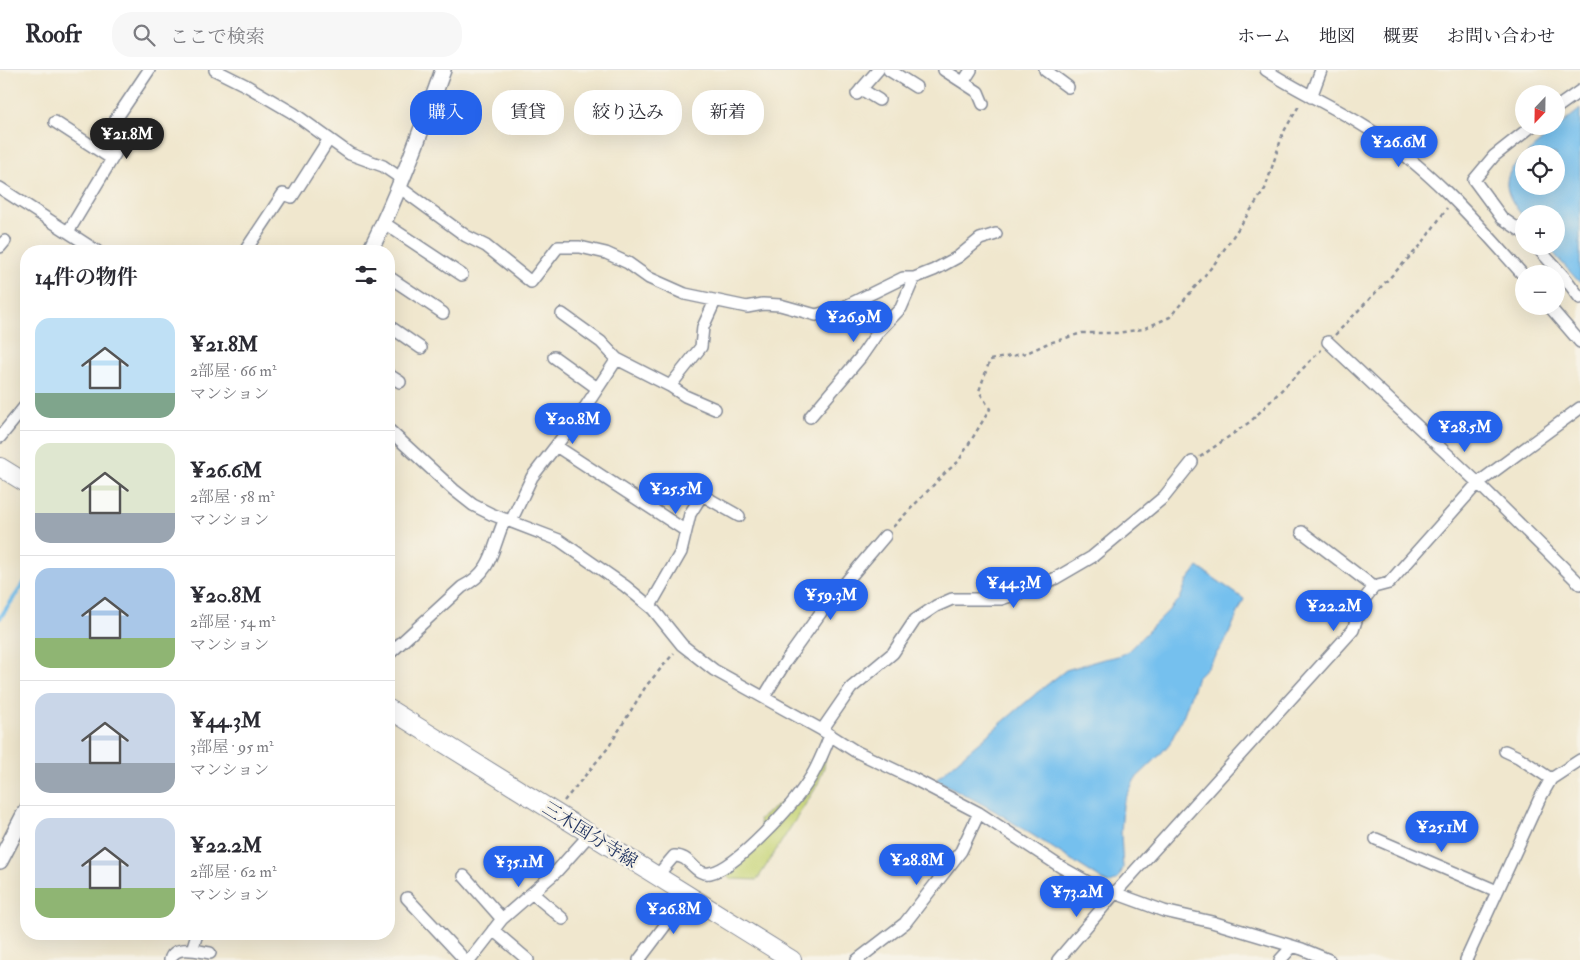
<!DOCTYPE html>
<html lang="ja">
<meta charset="utf-8">
<style>
body{margin:0;font-family:"IM FELL Double Pica","Noto Serif JP",serif;background:#f7f7f7;color:#2b2b33;height:100vh;display:flex;flex-direction:column;font-size:19px;white-space:nowrap}
*{box-sizing:border-box;margin:0}
p{font-size:16px;color:#7c7c81}
.icon{flex:none;width:28px;height:28px;fill:none;stroke:currentColor;stroke-width:2;stroke-linecap:round;stroke-linejoin:round}
.map{position:relative;flex:1;overflow:hidden}
.drawer{position:absolute;left:20px;top:175px;width:375px;height:695px;display:flex;flex-direction:column;background:#fff;border-radius:20px;box-shadow:0 5px 20px #0002}
.drawer>*{flex:none}
.banner{position:absolute;left:410px;top:20px;width:475px;height:45px;display:flex;gap:10px}
.needle{width:32px;rotate:202deg}
.controls{position:absolute;left:1515px;top:15px;display:grid;gap:10px}
.controls a{display:grid;place-items:center;width:50px;height:50px;border-radius:50%;background:#fff;box-shadow:0 5px 20px #0002;font-size:25px}
.price{position:absolute;translate:-50% -42px;padding:0 11px;border-radius:18px;background:#2563eb;color:#fff;font-size:16px;line-height:32px;filter:drop-shadow(0 1px 2px #0008)}
.price::after{content:'';position:absolute;left:50%;top:30px;width:15px;height:11px;margin-left:-8px;background:inherit;clip-path:polygon(0 0,100% 0,50% 100%)}
.price.current{background:#222;color:#fff}
ul{padding:0;list-style:none}
li{display:flex;align-items:center;gap:15px;height:125px;padding:0 15px}
li+li{border-top:1px solid #e1e1e2}
li span{display:grid;place-items:center;flex:none;width:140px;height:100px;border-radius:15px;color:#555}
li>.icon{margin-inline-start:auto}
span .icon{width:60px;height:60px;fill:#fffc;stroke-width:1}
li b{font-size:21px}
h2{display:flex;justify-content:space-between;align-items:center;height:60px;padding:0 15px;font-size:21px}
.chip{padding:0 18px;border-radius:20px;background:#fff;box-shadow:0 5px 20px #0002;font-size:18px;line-height:45px}
.chip.current{background:#2563eb;color:#fff}
header{display:flex;align-items:center;gap:30px;box-sizing:border-box;height:70px;padding:0 25px;background:#fff;border-bottom:1px solid #e1e1e2}
header strong{font-size:24px}
nav{display:flex;gap:28px;margin-inline-start:auto;font-size:18px}
.search{width:350px;height:45px;background:#f7f7f7;display:flex;align-items:center;gap:12px;box-sizing:border-box;padding:0 18px;border-radius:20px;color:#7c7c81;font-size:19px}
.map>svg:first-child{display:block}
</style>
<header>
<strong>Roofr</strong>
<div class="search"><svg class="icon" aria-label="search" viewBox="0 0 24 24"><circle cx="10" cy="10" r="6"/><path d="M15 15l6 6"/></svg>ここで検索</div>
<nav><a>ホーム</a><a>地図</a><a>概要</a><a>お問い合わせ</a></nav>
</header>
<div class="map">
<svg width="1580" height="890" viewBox="0 0 1580 890">
<rect width="100%" height="100%" fill="#f7f3e8"/>
<filter id="ink" filterUnits="userSpaceOnUse"><feTurbulence type="fractalNoise" baseFrequency=".02" numOctaves="2"/><feDisplacementMap in="SourceGraphic" scale="10" xChannelSelector="R" yChannelSelector="G"/><feConvolveMatrix kernelMatrix="1 2 1 2 8 2 1 2 1" color-interpolation-filters="sRGB"/></filter>
<filter id="wash" filterUnits="userSpaceOnUse"><feTurbulence type="fractalNoise" baseFrequency=".0096" numOctaves="4" result="noise"/><feDisplacementMap in="SourceGraphic" scale="20" xChannelSelector="R" yChannelSelector="G"/><feGaussianBlur stdDeviation="1.12" result="paint"/><feColorMatrix in="noise" values="0 0 0 0 0 0 0 0 0 0 0 0 0 0 0 0 0 1.4 0 .05"/><feComposite in="paint" operator="in"/></filter>
<g filter="url(#wash)">
<rect width="100%" height="100%" fill="#f0e7ce"/>
<path fill="#c6d475" stroke="#70826a" d="M826,682L824,697L817,716L757,810L732,809L721,802L764,767L759,749L799,720Z"/>
<path fill="#74c0ee" stroke="#4878a6" d="M1580,39V213L1547,176H1556V144H1524V148C1506,125 1497,108 1524,86V116H1556V84H1526Z
M1198,497L1244,529L1227,568L1208,596L1197,607L1184,644L1170,673L1157,688L1135,709L1123,734L1121,764L1123,798L1118,809L1109,814L995,741L936,709L1039,621L1066,600L1104,589L1118,586L1128,581L1180,529L1187,511Z"/>
<g fill="none" stroke-linecap="round" stroke-linejoin="round">
<path stroke="#74c0ee" stroke-width="4" d="M0,548L26,510"/>
</g>
</g>
<g filter="url(#ink)">
<g fill="none" stroke-linecap="round" stroke-linejoin="round">
<g stroke="#868b96" stroke-width="14">
<path id="minor" d="M215,0L247,16L293,43L350,84L383,96L402,109
M889,0L916,17
M944,0L978,22L983,34
M1045,0L1068,17
M1266,0C1296,20 1329,34 1359,53C1424,92 1475,150 1524,206
M964,11L971,0
M861,19L879,30
M857,24L878,0
M1311,27L1321,0
M1556,38L1580,21
M55,52L112,89
M399,117L466,166L486,176L531,212L558,177H580L606,183L628,193L649,208L685,224L747,237L763,234L780,235L816,245L844,237L903,208H914L934,200L958,187L980,169L996,164
M0,118L97,181
M384,153L462,205
M68,162L115,84L116,49L149,0
M1524,163L1502,148L1474,110L1494,86L1532,56
M1536,176L1565,208L1580,228
M0,177L5,171
M245,181L283,124L292,127L329,69
M389,207L443,243
M1549,236L1580,272
M562,244L601,272L617,289L670,316L685,326L715,339
M389,256L421,278
M1328,272L1478,413L1580,514
M554,287L597,318
M389,305L400,312
M670,316L701,277L703,257L715,231
M810,347L860,288L878,262L901,238L914,208
M389,360L454,420L473,435L491,444L559,470L625,516L653,539L682,575L714,600L822,660L855,681L914,709L979,743L1061,797L1093,815L1164,841L1212,852L1302,879L1329,890
M0,367L26,335
M556,376L686,461
M511,451L532,407L582,342L617,289
M1302,462L1374,517
M650,536L681,482L690,444L702,425L739,446
M389,584L462,517C494,501 492,477 505,449
M764,627L786,591L824,538L885,466
M822,660L851,618L893,583L915,550L936,536L952,529H1001L1029,520L1056,508L1092,487L1164,427L1192,392
M1505,681L1518,687L1551,709
M1376,769L1497,821
M464,806L502,849
M657,806L674,786C691,785 694,806 710,803C737,798 794,734 809,710C818,697 824,680 830,666
M532,823L563,849
M407,828L465,890
M493,860L528,890
M192,880L197,864
M170,890C174,874 198,881 210,883
M470,890L502,849L556,802L590,764
M639,890L688,825
M857,890L905,853L961,781L979,743
M1058,890L1115,823L1353,560L1362,532L1374,517L1389,513L1478,413L1580,338
M1280,890L1292,877
M1466,890L1539,730L1551,709L1580,690"/>
</g>
<g stroke="#868b96" stroke-width="18">
<path id="secondary" d="M370,181C399,123 421,61 443,0
M0,791L26,741"/>
</g>
<g stroke="#868b96" stroke-width="20">
<path id="primary" d="M0,397L26,413
M389,639L792,890"/>
</g>
<path stroke="#868b96" stroke-width="2.5" stroke-dasharray="4 4" stroke-linecap="butt" d="M1335,265L1421,175L1447,138
M1200,387L1251,351L1321,280
M893,457L946,402L958,392L990,339L979,321L990,290L1027,283L1046,274L1082,263H1117L1143,259L1170,247L1215,193L1265,119L1283,63L1300,34
M564,731L608,678L646,616L674,583"/>
<use href="#minor" stroke="#fff" stroke-width="11"/>
<use href="#secondary" stroke="#fff" stroke-width="15"/>
<use href="#primary" stroke="#fff" stroke-width="18"/>
</g>
</g>
<g text-anchor="middle" dominant-baseline="central" stroke-width="5" stroke-linejoin="round" paint-order="stroke">
<g font-size="18" fill="#1b2f5e" stroke="#f7f3e8">
<text transform="translate(590 765) rotate(32)">三木国分寺線</text>
</g>
</g>
</svg>
<div class="controls">
<a><svg class="needle" viewBox="-14 -14 28 28"><path d="M0-13l5 13h-10z" fill="#e53935"/><path d="M0 13l5-13h-10z" fill="#7c7c81"/></svg></a>
<a><svg class="icon" aria-label="locate" viewBox="0 0 24 24"><circle cx="12" cy="12" r="6"/><path d="M12 2v4M12 18v4M2 12h4M18 12h4"/></svg></a>
<a>+</a>
<a>−</a>
</div>
<b class="price current" style="left:127px;top:90px">¥21.8M</b>
<b class="price" style="left:1399px;top:98px">¥26.6M</b>
<b class="price" style="left:854px;top:273px">¥26.9M</b>
<b class="price" style="left:573px;top:375px">¥20.8M</b>
<b class="price" style="left:1465px;top:383px">¥28.5M</b>
<b class="price" style="left:676px;top:445px">¥25.5M</b>
<b class="price" style="left:1014px;top:539px">¥44.3M</b>
<b class="price" style="left:831px;top:551px">¥59.3M</b>
<b class="price" style="left:1334px;top:562px">¥22.2M</b>
<b class="price" style="left:1442px;top:783px">¥25.1M</b>
<b class="price" style="left:917px;top:816px">¥28.8M</b>
<b class="price" style="left:519px;top:818px">¥35.1M</b>
<b class="price" style="left:1077px;top:848px">¥73.2M</b>
<b class="price" style="left:674px;top:865px">¥26.8M</b>
<div class="banner">
<a class="chip current">購入</a>
<a class="chip">賃貸</a>
<a class="chip">絞り込み</a>
<a class="chip">新着</a>
</div>
<section class="drawer">
<h2>14件の物件<svg class="icon" aria-label="filters" viewBox="0 0 24 24"><path d="M4 7h16M4 17h16"/><circle cx="9" cy="7" r="2"/><circle cx="15" cy="17" r="2"/></svg></h2>
<ul>
<li><span style="background:linear-gradient(#bfe0f5 75%,#7fa58c 0)"><svg class="icon" aria-label="home" viewBox="0 0 24 24"><path d="M3 11l9-7 9 7M6 9v11h12V9"/></svg></span><div><b>¥21.8M</b><p>2部屋 · 66 m²</p><p>マンション</p></div></li>
<li><span style="background:linear-gradient(#dfe7d0 70%,#9aa5b1 0)"><svg class="icon" aria-label="home" viewBox="0 0 24 24"><path d="M3 11l9-7 9 7M6 9v11h12V9"/></svg></span><div><b>¥26.6M</b><p>2部屋 · 58 m²</p><p>マンション</p></div></li>
<li><span style="background:linear-gradient(#a9c7e8 70%,#8fb573 0)"><svg class="icon" aria-label="home" viewBox="0 0 24 24"><path d="M3 11l9-7 9 7M6 9v11h12V9"/></svg></span><div><b>¥20.8M</b><p>2部屋 · 54 m²</p><p>マンション</p></div></li>
<li><span style="background:linear-gradient(#c9d6e8 70%,#9aa5b1 0)"><svg class="icon" aria-label="home" viewBox="0 0 24 24"><path d="M3 11l9-7 9 7M6 9v11h12V9"/></svg></span><div><b>¥44.3M</b><p>3部屋 · 95 m²</p><p>マンション</p></div></li>
<li><span style="background:linear-gradient(#c9d6e8 70%,#8fb573 0)"><svg class="icon" aria-label="home" viewBox="0 0 24 24"><path d="M3 11l9-7 9 7M6 9v11h12V9"/></svg></span><div><b>¥22.2M</b><p>2部屋 · 62 m²</p><p>マンション</p></div></li>
</ul>
</section>
</div>
